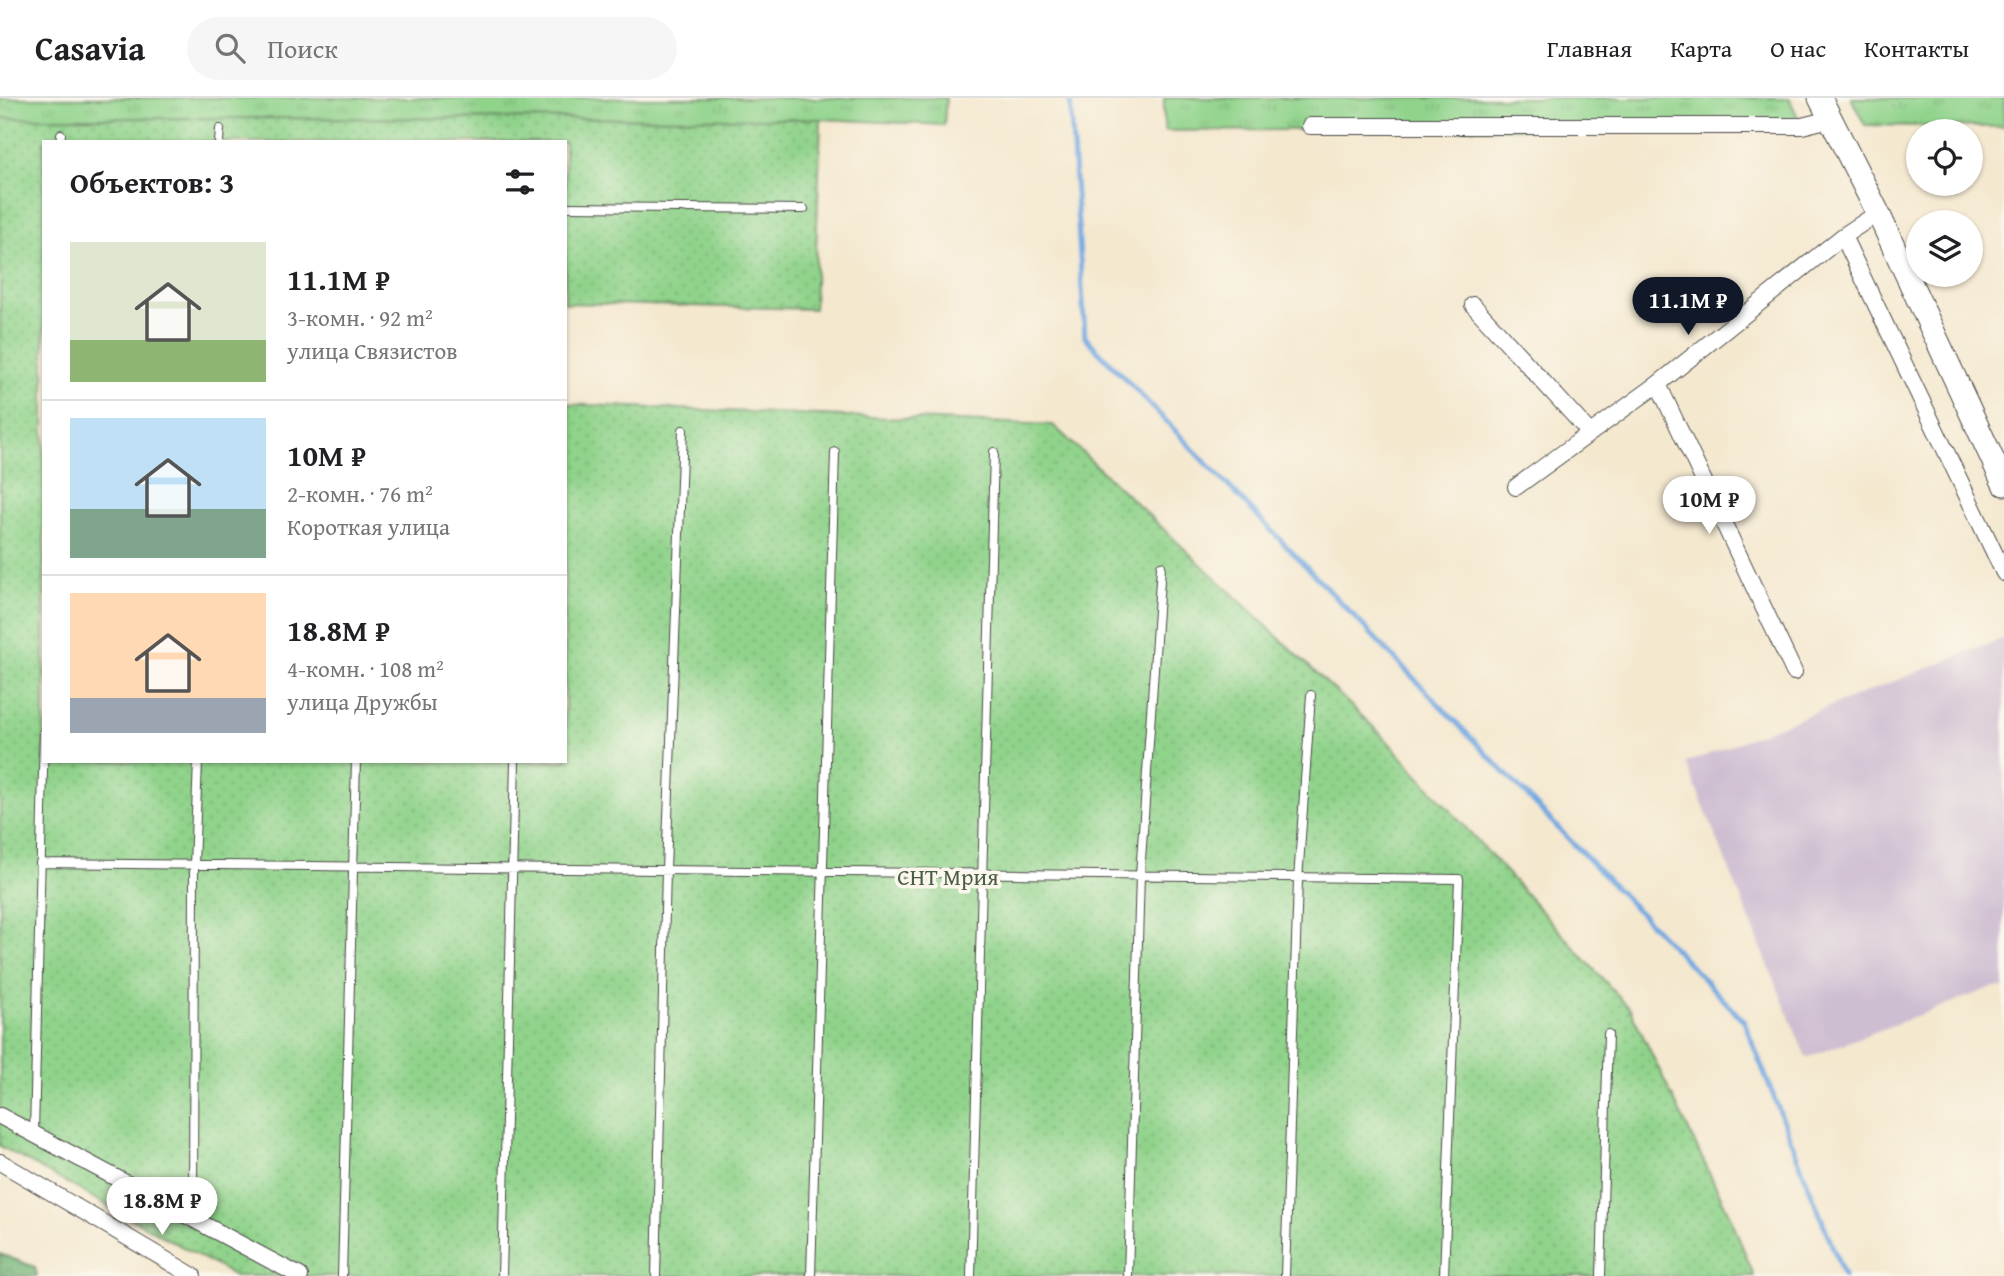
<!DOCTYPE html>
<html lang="ru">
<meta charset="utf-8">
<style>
body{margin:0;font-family:"Gentium Book Plus",serif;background:#f6f6f6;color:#202124;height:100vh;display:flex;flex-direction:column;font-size:26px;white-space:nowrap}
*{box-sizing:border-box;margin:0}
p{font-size:23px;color:#757577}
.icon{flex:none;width:38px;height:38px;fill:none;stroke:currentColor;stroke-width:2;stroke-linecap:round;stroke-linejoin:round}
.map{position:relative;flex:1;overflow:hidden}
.panel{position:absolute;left:42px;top:42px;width:525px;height:623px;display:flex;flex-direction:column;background:#fff;border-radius:0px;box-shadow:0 2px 5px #0004}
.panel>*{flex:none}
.buttons{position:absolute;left:1906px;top:21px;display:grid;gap:14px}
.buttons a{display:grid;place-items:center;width:77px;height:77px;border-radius:50%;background:#fff;box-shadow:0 2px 5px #0004;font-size:35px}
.price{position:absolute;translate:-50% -60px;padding:0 16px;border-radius:24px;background:#fff;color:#222;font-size:23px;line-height:46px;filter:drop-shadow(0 2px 4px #0008)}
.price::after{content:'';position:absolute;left:50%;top:42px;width:21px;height:16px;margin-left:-10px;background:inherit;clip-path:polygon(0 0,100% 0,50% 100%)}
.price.current{background:#111827;color:#fff}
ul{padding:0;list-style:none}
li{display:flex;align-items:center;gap:21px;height:175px;padding:0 28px}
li+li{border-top:2px solid #e0e0e0}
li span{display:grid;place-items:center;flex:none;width:196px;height:140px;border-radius:0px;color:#555}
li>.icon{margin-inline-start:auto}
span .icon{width:84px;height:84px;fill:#fffc;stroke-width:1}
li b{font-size:30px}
h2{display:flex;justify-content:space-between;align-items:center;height:84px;padding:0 28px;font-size:30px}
header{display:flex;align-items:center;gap:42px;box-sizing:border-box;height:98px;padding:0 35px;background:#fff;border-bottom:2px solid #e0e0e0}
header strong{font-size:33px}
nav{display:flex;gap:38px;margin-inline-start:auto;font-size:24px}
.search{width:490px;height:63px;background:#f6f6f6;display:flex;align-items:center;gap:18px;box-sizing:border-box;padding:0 24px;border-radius:38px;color:#757577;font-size:26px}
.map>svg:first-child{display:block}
</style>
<header>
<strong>Casavia</strong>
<div class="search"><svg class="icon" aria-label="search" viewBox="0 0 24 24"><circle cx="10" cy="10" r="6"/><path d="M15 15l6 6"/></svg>Поиск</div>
<nav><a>Главная</a><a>Карта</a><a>О нас</a><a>Контакты</a></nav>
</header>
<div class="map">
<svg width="2004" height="1178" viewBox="0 0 2004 1178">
<defs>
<pattern id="grass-tufts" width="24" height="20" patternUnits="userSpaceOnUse" patternTransform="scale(1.75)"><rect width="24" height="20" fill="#90d38b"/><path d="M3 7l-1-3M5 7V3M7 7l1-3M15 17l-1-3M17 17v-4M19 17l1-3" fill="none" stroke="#7cb578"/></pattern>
<pattern id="forest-crowns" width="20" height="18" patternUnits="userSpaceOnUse" patternTransform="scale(1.75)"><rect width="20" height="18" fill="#74b577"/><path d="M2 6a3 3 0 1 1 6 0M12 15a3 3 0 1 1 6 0" fill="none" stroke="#5f9362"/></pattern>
<pattern id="garden-dots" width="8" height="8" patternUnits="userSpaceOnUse" patternTransform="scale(1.75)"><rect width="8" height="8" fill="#90d38b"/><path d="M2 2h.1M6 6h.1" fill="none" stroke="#7cb578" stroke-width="1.8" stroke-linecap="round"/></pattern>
</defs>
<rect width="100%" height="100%" fill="#fbf7ec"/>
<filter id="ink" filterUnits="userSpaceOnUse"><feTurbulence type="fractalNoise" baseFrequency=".0143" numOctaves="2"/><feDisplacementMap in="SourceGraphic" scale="14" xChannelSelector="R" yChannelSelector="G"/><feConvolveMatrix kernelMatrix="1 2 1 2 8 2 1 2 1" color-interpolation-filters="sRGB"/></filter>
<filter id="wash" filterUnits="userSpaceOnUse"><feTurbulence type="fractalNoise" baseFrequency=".00686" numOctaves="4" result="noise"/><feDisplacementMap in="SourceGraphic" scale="28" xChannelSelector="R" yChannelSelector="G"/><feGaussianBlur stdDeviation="1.57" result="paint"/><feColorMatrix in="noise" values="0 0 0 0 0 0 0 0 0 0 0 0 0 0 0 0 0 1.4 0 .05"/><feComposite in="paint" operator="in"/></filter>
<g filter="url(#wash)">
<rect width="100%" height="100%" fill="#f4e8cf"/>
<path fill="#cebed1" d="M2004,540V890L1993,889L1806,960L1686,665Z"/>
<path fill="url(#grass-tufts)" stroke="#5e7f5b" stroke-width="2" d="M0,0H946L944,27L821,21L0,20Z
M1164,0H1789L1802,28L1164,33Z
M1851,0H2004V29L1865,27Z"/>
<path fill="url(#forest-crowns)" stroke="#507051" stroke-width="2" d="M0,1156L35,1169L37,1178H0Z"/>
<path fill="url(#garden-dots)" stroke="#5e7f5b" stroke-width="2" d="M0,20L821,21L814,211L565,205V44H44V663H565V306L1053,327L1381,636L1630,911L1731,1120L1754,1178H235L0,1048Z"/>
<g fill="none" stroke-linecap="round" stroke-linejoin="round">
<path stroke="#73a8e0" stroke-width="5" d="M1070,0L1085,239L1744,923L1844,1178"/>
</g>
</g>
<g filter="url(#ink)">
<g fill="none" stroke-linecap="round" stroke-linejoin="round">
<g stroke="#494744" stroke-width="10">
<path id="lane" d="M60,44L61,36
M219,44L220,31
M565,109L804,111
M40,765L1459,781L1444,1178
M34,1035L44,633
M193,1121L194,767L198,663
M342,1178L356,663
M502,1178L515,663
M656,1178L666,772L683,332
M811,1178L835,354
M971,1178L994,354
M1128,1178L1140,777L1161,468
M1285,1178L1298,782L1311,597
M1601,1178L1608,936"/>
</g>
<g stroke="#494744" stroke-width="18">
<path id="street" d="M1310,28H1802L1830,21
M1843,138L2004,475
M1473,207L1590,335
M1658,286L1794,574
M1516,389L1658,286L1843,138L1878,115
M0,1018L300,1178
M0,1064L193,1178"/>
</g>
<g stroke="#494744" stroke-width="25">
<path id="secondary" d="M1820,0L1878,115L2004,386"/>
</g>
<use href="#lane" stroke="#fff" stroke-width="8"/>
<use href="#street" stroke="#fff" stroke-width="16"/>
<use href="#secondary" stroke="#fff" stroke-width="23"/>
</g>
</g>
<g text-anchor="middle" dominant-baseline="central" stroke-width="7" stroke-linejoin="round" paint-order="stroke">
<g font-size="23" fill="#495d48" stroke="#fbf7ec">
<text x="948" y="778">СНТ Мрия</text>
</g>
</g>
</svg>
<div class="buttons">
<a><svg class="icon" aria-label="locate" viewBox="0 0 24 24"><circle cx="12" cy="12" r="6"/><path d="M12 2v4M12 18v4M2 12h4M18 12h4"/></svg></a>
<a><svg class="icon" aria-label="layers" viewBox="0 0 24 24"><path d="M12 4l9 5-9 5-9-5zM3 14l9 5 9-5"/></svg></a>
</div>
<b class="price current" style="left:1688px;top:239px">11.1M ₽</b>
<b class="price" style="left:1709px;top:438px">10M ₽</b>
<b class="price" style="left:162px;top:1139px">18.8M ₽</b>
<section class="panel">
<h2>Объектов: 3<svg class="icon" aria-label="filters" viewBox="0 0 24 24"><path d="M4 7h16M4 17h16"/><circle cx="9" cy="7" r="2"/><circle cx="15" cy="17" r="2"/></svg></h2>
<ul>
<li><span style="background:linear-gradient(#dfe7d0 70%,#8fb573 0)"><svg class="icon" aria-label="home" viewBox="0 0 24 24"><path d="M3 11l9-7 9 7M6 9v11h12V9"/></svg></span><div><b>11.1M ₽</b><p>3-комн. · 92 m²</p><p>улица Связистов</p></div></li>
<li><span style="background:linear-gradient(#bfe0f5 65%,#7fa58c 0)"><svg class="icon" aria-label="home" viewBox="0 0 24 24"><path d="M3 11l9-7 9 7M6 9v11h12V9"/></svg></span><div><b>10M ₽</b><p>2-комн. · 76 m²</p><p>Короткая улица</p></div></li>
<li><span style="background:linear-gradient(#ffd9b3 75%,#9aa5b1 0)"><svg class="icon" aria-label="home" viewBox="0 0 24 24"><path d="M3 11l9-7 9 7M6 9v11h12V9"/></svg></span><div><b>18.8M ₽</b><p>4-комн. · 108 m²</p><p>улица Дружбы</p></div></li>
</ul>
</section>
</div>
